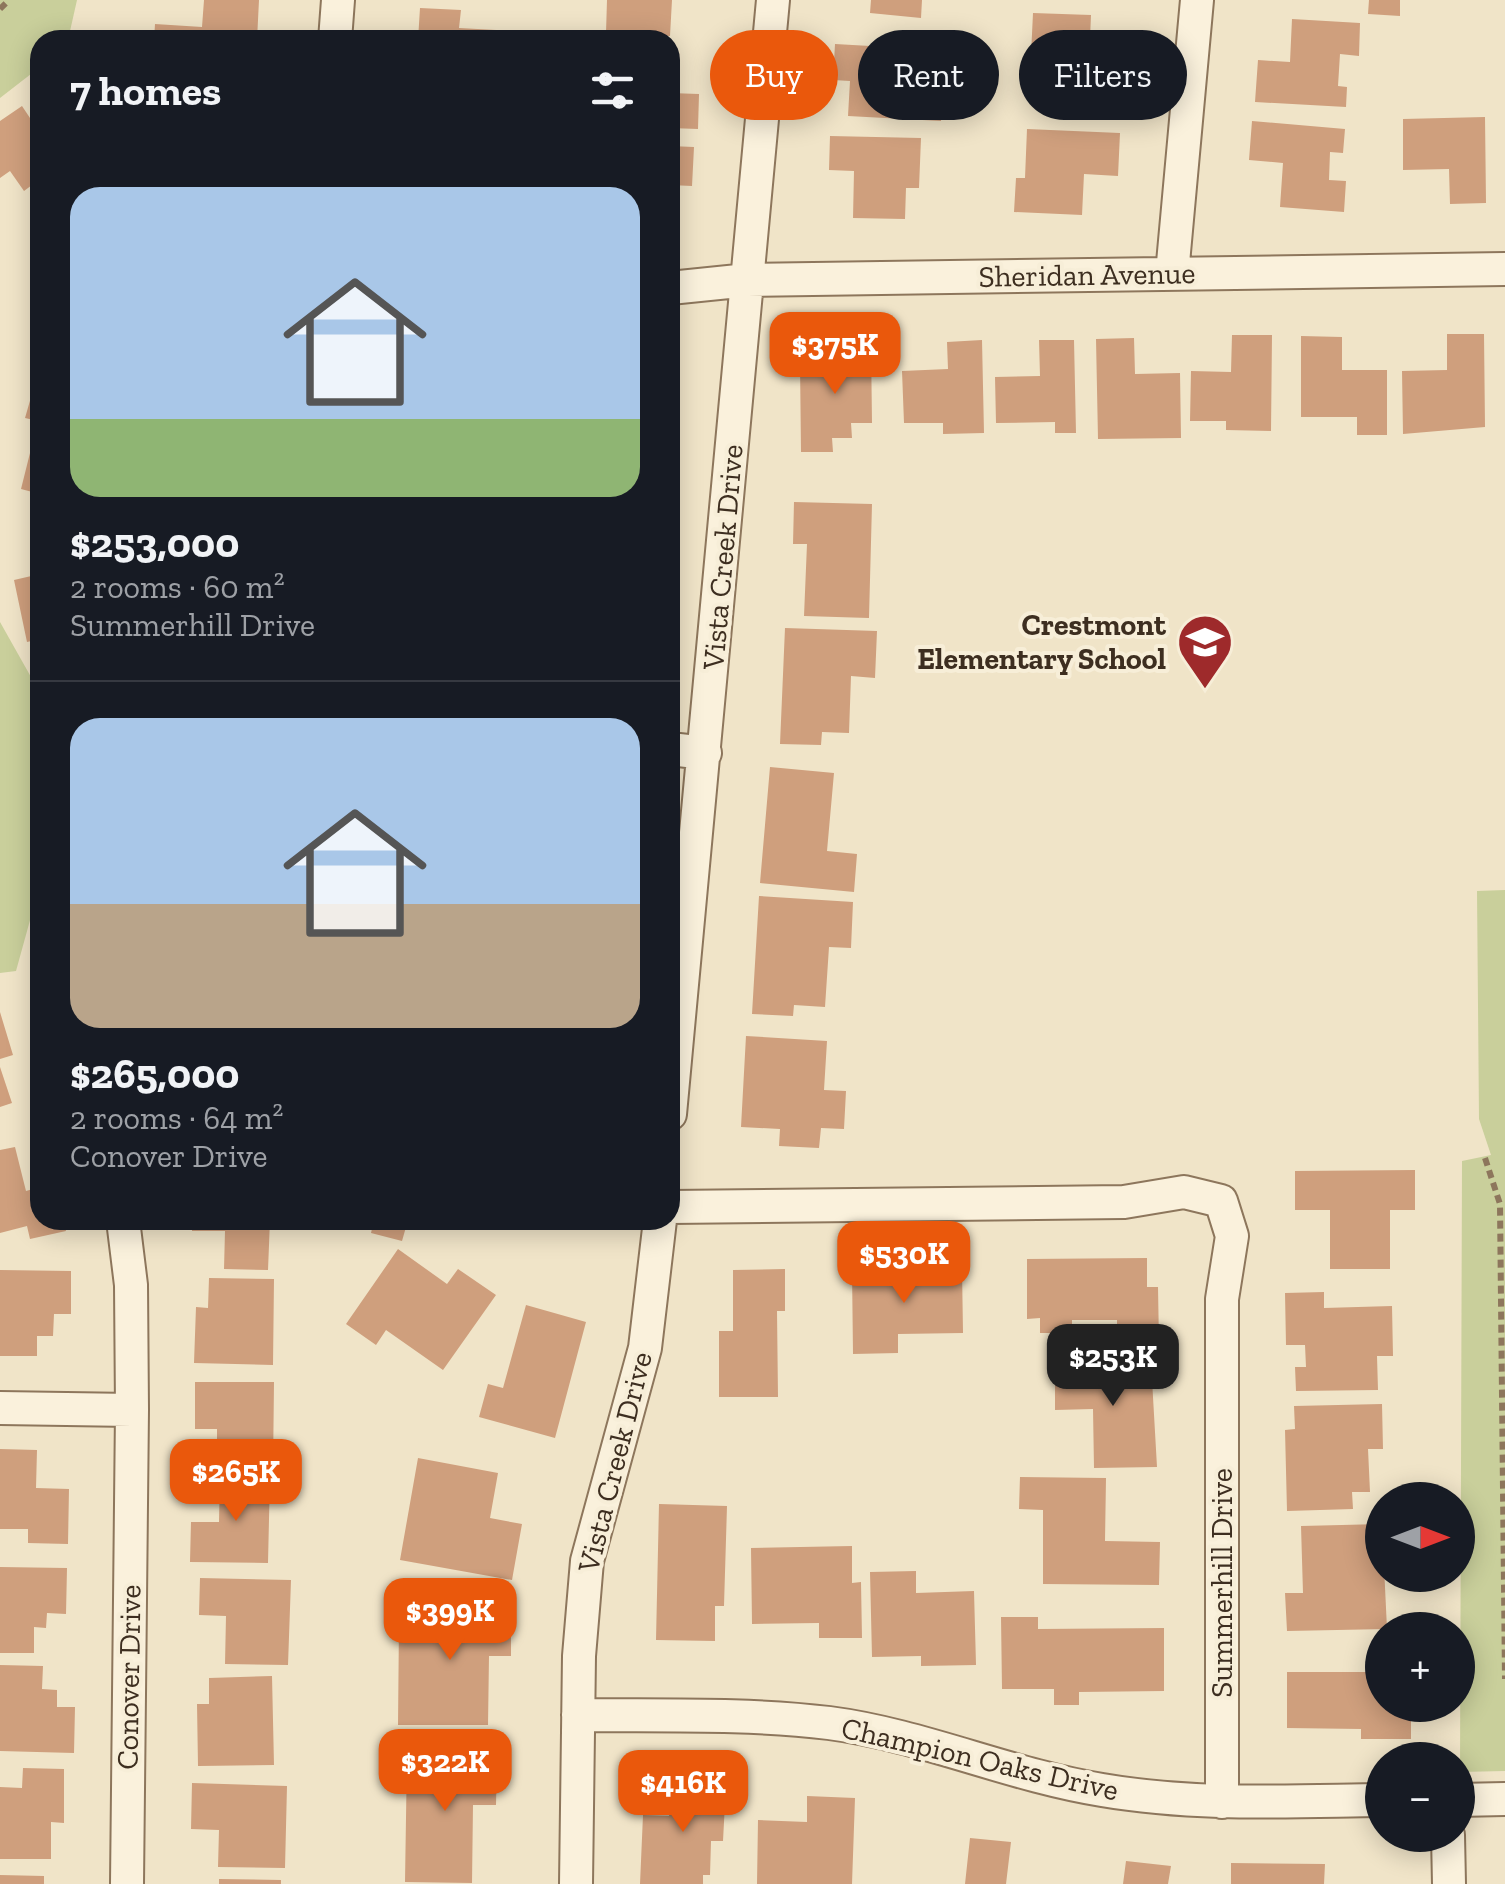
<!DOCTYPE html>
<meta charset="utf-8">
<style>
body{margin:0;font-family:"Zilla Slab",serif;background:#20242c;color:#f1f3f6;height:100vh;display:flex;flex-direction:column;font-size:38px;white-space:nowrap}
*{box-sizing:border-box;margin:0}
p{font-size:32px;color:#9ea1a6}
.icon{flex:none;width:55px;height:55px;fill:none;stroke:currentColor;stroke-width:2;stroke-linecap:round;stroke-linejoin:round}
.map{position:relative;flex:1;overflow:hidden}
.details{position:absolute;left:30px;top:30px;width:650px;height:1200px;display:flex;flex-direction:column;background:#171b24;border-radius:30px;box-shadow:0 5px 25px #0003}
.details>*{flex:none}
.banner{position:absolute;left:710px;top:30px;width:645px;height:90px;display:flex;gap:20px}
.needle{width:65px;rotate:90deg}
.fabs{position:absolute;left:1365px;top:1482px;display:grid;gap:20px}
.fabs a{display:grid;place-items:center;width:110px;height:110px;border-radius:50%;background:#171b24;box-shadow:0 5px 25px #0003;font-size:50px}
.price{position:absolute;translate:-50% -85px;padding:0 22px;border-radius:20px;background:#ea580c;color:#fff;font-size:32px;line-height:65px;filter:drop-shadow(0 2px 5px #0008)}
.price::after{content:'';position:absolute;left:50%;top:60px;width:30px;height:22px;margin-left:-15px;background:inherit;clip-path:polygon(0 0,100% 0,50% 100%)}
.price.current{background:#222;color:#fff}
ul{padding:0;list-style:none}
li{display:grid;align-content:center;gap:20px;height:530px;padding:0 40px}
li+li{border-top:2px solid #363941}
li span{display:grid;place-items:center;height:310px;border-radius:30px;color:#555}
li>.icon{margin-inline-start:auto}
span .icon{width:180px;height:180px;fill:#fffc;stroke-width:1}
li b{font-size:42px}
h2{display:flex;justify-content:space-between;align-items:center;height:120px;padding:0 40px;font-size:42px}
.pill{padding:0 35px;border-radius:45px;background:#171b24;box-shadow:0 5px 25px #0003;font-size:35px;line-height:90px}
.pill.current{background:#ea580c;color:#fff}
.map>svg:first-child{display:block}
</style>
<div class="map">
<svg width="1505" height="1884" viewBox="0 0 1505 1884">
<rect width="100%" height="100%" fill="#f0e4c8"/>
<path fill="#c9cf9b" d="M0,0H77L68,40H40V67L0,98Z
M0,622L40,693V884L16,971L0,973Z
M1505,890V1771L1460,1772L1462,1161L1491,1155L1479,1119L1477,891Z"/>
<path fill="#cf9f7d" d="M204,0H259L257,40H154L155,24L202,27Z
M607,0H672L670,36L606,33Z
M871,0H922L921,18L870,13Z
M1369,0H1400V16L1368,14Z
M420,8L461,10L459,28L517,31L516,40H418Z
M1033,13L1091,15L1089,62L1125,64L1123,102L1029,97Z
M1292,19L1360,23L1359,56L1340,54L1338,86L1347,87L1346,107L1255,102L1258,60L1290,62Z
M835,44L923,49L921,90L942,91L941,121L848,116L850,81L833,80Z
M670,93L699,94L698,129L670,128Z
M22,106L40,133V179L24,191L10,171L0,178V121Z
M1485,117L1486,203L1450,204L1449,169L1403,170V119Z
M1252,121L1345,129L1343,153L1330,152L1329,180L1346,181L1344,212L1280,207L1283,163L1249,160Z
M1027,129L1120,133L1118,176L1084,174L1082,215L1014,212L1016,178H1025Z
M830,136L921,138L919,188H906L905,219L853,218L854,171L829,170Z
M670,146L694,147L692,186L670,185Z
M1447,334H1484L1485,427L1403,434L1402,371L1447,370Z
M1232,335H1272L1271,431L1226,430V421H1190L1191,371L1231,372Z
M1301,336L1342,337V370H1387V435H1357V417H1301Z
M1134,338L1135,374L1180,373L1181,438L1098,439L1096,339Z
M982,340L984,433L943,434V423H904L902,371L948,369L947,342Z
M1039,340H1074L1076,433H1055V422L996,423L995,377L1040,376Z
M871,344L872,423H851L852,438H832L833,452H801L800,363H834V345Z
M40,366V494L21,489L38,421L25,418Z
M794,502L872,504L869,618L804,616L807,544H793Z
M40,574V639L27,642L14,580Z
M785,628L877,631L875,678L851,676L849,733L822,732L821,745L780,744Z
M770,767L834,773L827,851L857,854L854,892L760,883Z
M759,896L853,902L851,948L829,947L825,1007L794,1005L793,1016L752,1014Z
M0,1012L13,1055L0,1059Z
M746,1036L827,1041L824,1090L846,1091L844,1129L821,1128L819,1148L779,1146L780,1129L741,1127Z
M0,1067L12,1103L0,1107Z
M15,1147L26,1191L40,1187V1220H63L66,1231L30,1239L27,1226L0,1233V1150Z
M1415,1170V1210H1390V1269H1330V1210H1295V1171Z
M192,1220H270L268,1270L224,1269L225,1231H192Z
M374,1220H408L402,1241L371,1233Z
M398,1249L447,1284L458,1269L496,1295L443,1370L386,1330L376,1345L346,1324Z
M1147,1258V1287H1158L1159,1344H1117V1320H1072V1333H1040V1318L1027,1319V1259Z
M785,1269V1311H777L778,1397H719V1331H733V1270Z
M962,1269L963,1333L898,1334V1353L853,1354L852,1270Z
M0,1270L71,1271V1314H54L53,1336H37V1356H0Z
M209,1278L274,1279L273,1365L194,1363L196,1307L208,1308Z
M1324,1292V1308L1392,1306L1393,1356H1377L1378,1390L1296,1391L1295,1367H1306L1305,1345H1286L1285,1293Z
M526,1305L586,1322L555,1438L479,1417L488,1384L503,1388Z
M1151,1362L1157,1467L1094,1468L1093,1409L1055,1410V1363Z
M195,1382H274L273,1469L217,1468V1429H195Z
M1382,1404L1383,1449H1368L1370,1492H1352L1353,1509L1287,1511L1285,1430L1295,1429L1294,1406Z
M0,1449L37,1450L36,1488L69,1489L68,1544L28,1543V1529H0Z
M418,1458L498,1473L490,1518L522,1524L512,1580L400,1560Z
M220,1475L270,1476L268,1563L190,1562L191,1522H219Z
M1020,1477L1106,1478L1105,1541L1160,1542L1159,1585L1043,1584V1510L1019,1509Z
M659,1504L727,1506L724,1606H715V1641L656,1640Z
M1382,1524L1387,1629L1287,1631L1285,1593H1303L1301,1526Z
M852,1546V1583L861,1582L862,1638H819V1623L752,1624L751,1548Z
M0,1567L67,1568L66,1614L47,1613L46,1628L34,1627V1653H0Z
M916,1571V1593L974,1591L976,1665L921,1666V1656L872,1657L870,1572Z
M200,1578L291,1580L288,1665L225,1664L226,1616L199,1615Z
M418,1605H511V1656H489L488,1725H398L399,1622H418Z
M1001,1617H1038V1629L1164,1628V1691L1079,1692V1705H1054V1689H1002Z
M0,1665L43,1666L42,1689L57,1690V1707H75L74,1753L0,1751Z
M1287,1672H1382V1705H1411V1739H1361V1729L1287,1728Z
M272,1676L274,1765L198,1766L197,1704H209V1678Z
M407,1754L497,1756L496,1805H473L472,1883L405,1882Z
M23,1768L64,1769V1823L51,1822V1859H0V1787L22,1788Z
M671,1781L726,1784L723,1841H711L710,1875H703V1884H640L643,1815L669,1816Z
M192,1783L287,1786L285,1868L218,1867L219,1830L191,1829Z
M807,1796L855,1798L852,1884H757L758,1820L807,1822Z
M970,1838L1011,1842L1006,1884H965Z
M1126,1861L1171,1866L1168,1884H1123Z
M1231,1863L1325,1864L1324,1884H1231Z
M0,1875L44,1876V1884H0Z
M219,1879L281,1880V1884H219Z"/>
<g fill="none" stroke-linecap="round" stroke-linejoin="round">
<g stroke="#8d765c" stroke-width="36">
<path id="minor" d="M335,40L338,0
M1172,274L1197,0
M670,288L748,280L1505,269
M670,749L705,753
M670,1114L773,0
M670,1207L1124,1202L1184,1192L1221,1201L1232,1236L1222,1299V1802
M123,1220L131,1285L132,1410L127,1884
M0,1408L132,1410
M578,1715C661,1716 746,1713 829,1723C922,1735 1009,1775 1102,1790C1195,1806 1289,1801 1382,1800
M1458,1800L1505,1799
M1448,1835L1449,1884
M576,1884L579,1656L587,1561L645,1348L660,1220"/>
</g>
<path stroke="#8d765c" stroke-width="6" stroke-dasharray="8 5" stroke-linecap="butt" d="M0,9L9,0
M1485,1158L1500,1204L1505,1679"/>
<use href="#minor" stroke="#faf1dc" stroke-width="32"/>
</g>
<defs>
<g id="school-pin" transform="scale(2.875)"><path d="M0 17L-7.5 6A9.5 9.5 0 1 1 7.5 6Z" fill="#9e2a2b" stroke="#f7eed8"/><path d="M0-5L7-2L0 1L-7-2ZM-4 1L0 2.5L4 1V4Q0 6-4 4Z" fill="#fff"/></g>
</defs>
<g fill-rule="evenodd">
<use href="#school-pin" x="1205" y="642"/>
</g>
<g text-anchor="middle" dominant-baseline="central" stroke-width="8" stroke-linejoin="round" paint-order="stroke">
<g font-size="30" fill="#3d2e20" stroke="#f7eed8">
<text transform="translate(1087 275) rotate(-1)">Sheridan Avenue</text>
<text transform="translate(723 557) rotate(-85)">Vista Creek Drive</text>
<text transform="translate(615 1462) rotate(-76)">Vista Creek Drive</text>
<text transform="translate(1222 1583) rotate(-90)">Summerhill Drive</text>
<text transform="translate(129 1677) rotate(-89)">Conover Drive</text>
<text transform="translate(980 1759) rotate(13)">Champion Oaks Drive</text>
</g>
<g font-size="30" font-weight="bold" fill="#3d2e20" stroke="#f7eed8" text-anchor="end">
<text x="1166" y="625">Crestmont<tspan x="1166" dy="34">Elementary School</tspan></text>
</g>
</g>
</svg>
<div class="fabs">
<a><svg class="needle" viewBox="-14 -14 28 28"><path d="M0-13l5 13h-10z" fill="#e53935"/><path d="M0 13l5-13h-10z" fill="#9ea1a6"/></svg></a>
<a>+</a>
<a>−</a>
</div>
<b class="price" style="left:835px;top:397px">$375K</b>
<b class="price" style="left:904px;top:1306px">$530K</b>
<b class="price current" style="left:1113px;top:1409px">$253K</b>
<b class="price" style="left:236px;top:1524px">$265K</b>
<b class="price" style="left:450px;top:1663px">$399K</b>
<b class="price" style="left:445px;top:1814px">$322K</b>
<b class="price" style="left:683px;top:1835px">$416K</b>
<div class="banner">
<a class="pill current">Buy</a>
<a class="pill">Rent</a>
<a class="pill">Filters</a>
</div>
<section class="details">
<h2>7 homes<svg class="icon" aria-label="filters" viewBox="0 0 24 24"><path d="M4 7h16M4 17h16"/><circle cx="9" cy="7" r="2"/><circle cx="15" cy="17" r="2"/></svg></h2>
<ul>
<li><span style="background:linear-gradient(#a9c7e8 75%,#8fb573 0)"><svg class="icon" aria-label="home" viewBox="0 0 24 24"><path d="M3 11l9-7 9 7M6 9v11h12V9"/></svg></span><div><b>$253,000</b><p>2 rooms · 60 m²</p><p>Summerhill Drive</p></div></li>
<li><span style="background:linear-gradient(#a9c7e8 60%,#b9a48a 0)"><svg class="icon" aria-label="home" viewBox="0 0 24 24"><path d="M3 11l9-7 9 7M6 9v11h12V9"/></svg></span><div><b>$265,000</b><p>2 rooms · 64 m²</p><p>Conover Drive</p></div></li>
</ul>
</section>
</div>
